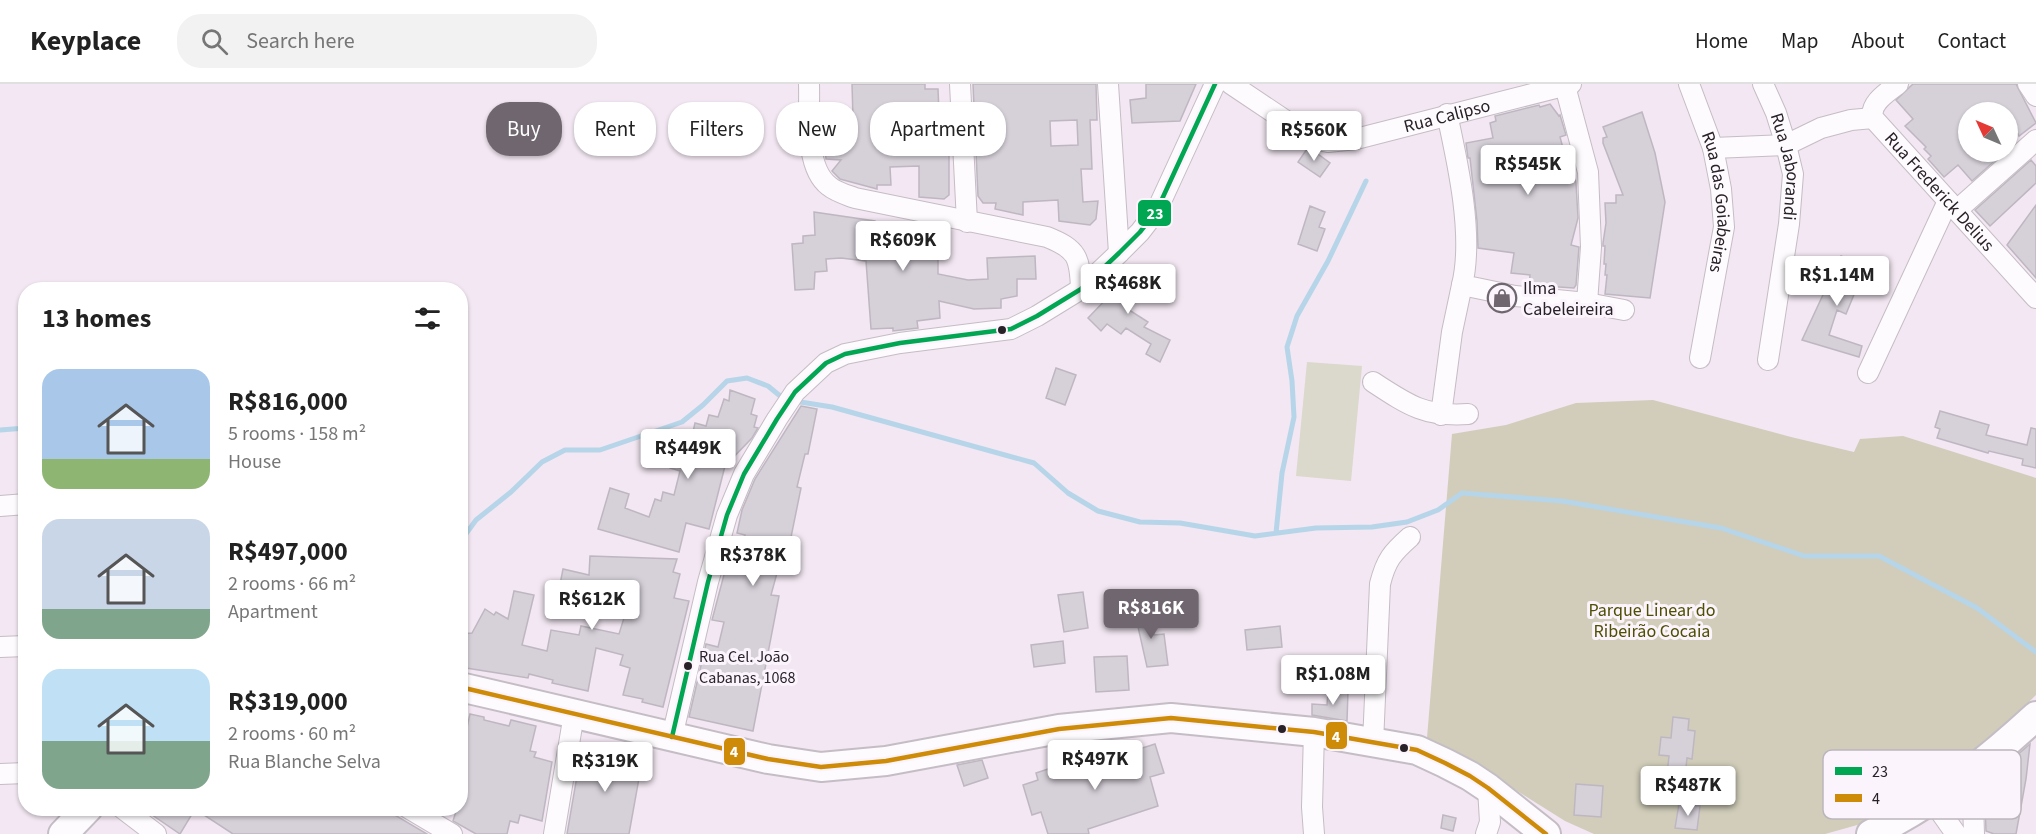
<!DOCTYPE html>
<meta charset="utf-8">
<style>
body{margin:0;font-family:"Source Sans 3",sans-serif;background:#f2f2f2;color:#222;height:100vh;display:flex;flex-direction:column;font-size:22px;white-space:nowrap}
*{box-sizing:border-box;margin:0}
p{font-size:20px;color:#767676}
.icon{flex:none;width:33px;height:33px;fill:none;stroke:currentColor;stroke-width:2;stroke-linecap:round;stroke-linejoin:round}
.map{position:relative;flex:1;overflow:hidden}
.drawer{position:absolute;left:18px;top:198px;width:450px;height:534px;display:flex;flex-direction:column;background:#fff;border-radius:24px;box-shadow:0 2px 4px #0004}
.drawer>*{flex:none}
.guide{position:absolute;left:486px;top:18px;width:570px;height:54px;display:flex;gap:12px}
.needle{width:39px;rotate:314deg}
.controls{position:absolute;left:1958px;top:18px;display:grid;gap:12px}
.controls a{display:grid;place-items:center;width:60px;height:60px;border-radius:50%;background:#fff;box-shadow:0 2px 4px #0004;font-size:30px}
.price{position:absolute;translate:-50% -51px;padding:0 14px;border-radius:6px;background:#fff;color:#222;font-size:20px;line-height:39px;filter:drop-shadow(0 2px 3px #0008)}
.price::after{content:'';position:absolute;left:50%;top:36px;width:18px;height:14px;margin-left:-9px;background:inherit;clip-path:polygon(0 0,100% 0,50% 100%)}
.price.current{background:#6f666f;color:#fff}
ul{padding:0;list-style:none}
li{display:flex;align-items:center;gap:18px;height:150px;padding:0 24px}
li span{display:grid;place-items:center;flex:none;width:168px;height:120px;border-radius:18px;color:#555}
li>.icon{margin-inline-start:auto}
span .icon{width:72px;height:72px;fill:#fffc;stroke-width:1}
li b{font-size:26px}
h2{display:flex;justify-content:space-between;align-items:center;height:72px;padding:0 24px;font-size:26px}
.tag{padding:0 21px;border-radius:24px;background:#fff;box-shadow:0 2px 4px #0004;font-size:21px;line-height:54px}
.tag.current{background:#6f666f;color:#fff}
header{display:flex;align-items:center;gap:36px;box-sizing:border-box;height:84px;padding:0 30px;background:#fff;border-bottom:2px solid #e0e0e0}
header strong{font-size:28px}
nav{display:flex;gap:33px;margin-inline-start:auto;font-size:21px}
.search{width:420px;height:54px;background:#f2f2f2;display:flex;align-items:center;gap:15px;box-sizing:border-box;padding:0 21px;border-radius:24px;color:#767676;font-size:22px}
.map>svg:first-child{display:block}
</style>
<header>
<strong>Keyplace</strong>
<div class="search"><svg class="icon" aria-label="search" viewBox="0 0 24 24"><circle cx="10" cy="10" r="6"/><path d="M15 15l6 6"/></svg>Search here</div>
<nav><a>Home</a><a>Map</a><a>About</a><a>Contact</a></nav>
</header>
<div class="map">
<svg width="2036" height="750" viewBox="0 0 2036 750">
<rect width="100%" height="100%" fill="#f2e7f2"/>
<path fill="#dbd8cc" d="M1307,278L1362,282L1351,397L1296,392Z"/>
<path fill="#d1cdba" d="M1653,316L1791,353L1854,368L1860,355L1903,352L2036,394V611L1992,653L1929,703L1868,738L1825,750H1594L1565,737L1490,690L1427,654L1452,350L1506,341L1576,319Z"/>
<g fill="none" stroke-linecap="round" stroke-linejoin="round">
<path stroke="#b6d5e8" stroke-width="5" d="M794,317L832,323L1034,379L1068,409L1098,427L1140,438L1180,439L1255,452L1316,444L1372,443L1407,438L1438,426L1462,409L1562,417L1721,444L1804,472H1879L1977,524L2036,568
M0,346L26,344
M1276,449L1282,389L1294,333L1292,297L1287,263L1297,232L1328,177L1366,97
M460,458L476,436L511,408L542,378L565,366H600L682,338L703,321L727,297L747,294L768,302L785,316"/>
</g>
<path fill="#d6d0d9" stroke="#beb7c1" stroke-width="1.5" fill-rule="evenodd" d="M852,0H925V5H938L939,29L897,31L898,56L949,55V111L944,115L919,113V82L890,83L891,101H877V105L840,95L832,87L841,76L826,75L823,44L837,43V35L853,34Z
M973,0H1096L1097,36H1090L1092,85H1081L1083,118L1098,117L1096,135L1090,141L1059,137L1058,116L1023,118V131L995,125L996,119H983L978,112ZM1077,36L1078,61L1051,62L1050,37Z
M1146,0H1196L1180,37L1132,39L1130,16L1146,14Z
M1913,0H2016L2036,39L2019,52L2015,44L2007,49V28H1968V68H1994L1999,73L1972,97L1958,81L1944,93L1928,75L1931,72L1924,65L1926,63L1905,42L1913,35L1896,16Z
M1550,20L1559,32L1560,31L1566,51L1560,53L1568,83L1573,82L1576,99L1578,134L1571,161L1579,163L1576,201L1574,204L1529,201L1530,191L1511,189L1514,169L1478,164L1477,137L1470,74H1468L1466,59L1493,54L1490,39L1496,37L1495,32L1539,21L1540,23Z
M1642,28L1655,69L1665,118L1650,214L1605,210L1607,191H1605L1606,180H1604L1605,162H1603V159L1606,139L1605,119H1616V111H1623L1603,59V54L1607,53L1603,43Z
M1307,65L1315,68L1330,79L1320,93L1298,78Z
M2031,76L2036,82V99L1990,142L1975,126Z
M2036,121V194L2007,161Z
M1310,122L1325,128L1319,143L1325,145L1317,167L1298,160Z
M814,128L875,137L876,153H880V156L914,157V143L935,147V171H938V190L968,196L988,195L987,174L1035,172L1036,195H1017V212L1001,215V224L974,225L939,217L940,234L917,237L918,244L893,247V244L871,245L866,177L841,174L826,175L827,187L815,188L814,205L795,206L792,160L803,159V152L815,151Z
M1841,172L1870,184L1864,198L1860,196L1846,230L1837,226L1829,251L1862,262L1859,273L1802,256Z
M1127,187L1145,204L1126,224L1148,238L1144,243L1170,256L1160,278L1146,270L1151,260L1126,244L1121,250L1107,240L1101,247L1088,234L1112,209L1109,206Z
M1056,284L1076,291L1065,321L1046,314Z
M730,306L755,315L751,330L757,332L754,343L758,344L752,354L725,382L709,445L686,439L679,468L598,445L610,404L629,410L625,424L649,433L655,415L661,417L663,408L674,411L680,387L670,384L678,358L690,361L695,339L706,342L709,331L718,333L724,315L729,317Z
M801,322L817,325L808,370H805L797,403L801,404L789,463L776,460L770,487L777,489L771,511L779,512L753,647L689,633L706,560L718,563L724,538L712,536L725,487L736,490L739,479H741L747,454L744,453L745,451L737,449L742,426L755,395Z
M1940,327L1989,341L1986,351L2027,361L2031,344L2036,345V384L2022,381L2023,375L1989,367L1988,369L1937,354L1940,345L1935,343Z
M590,472L677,475L673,488L680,490L674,514L689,517L663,623L642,618L643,615L623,611L630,584L620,581L623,571L596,564L588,607L552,599L553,596L529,590L528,594L460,583V550L472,549L485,525L494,531L496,528L508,535L514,507L534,511L522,561L547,567L551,546L579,551L581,542L619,550L633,505L576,503L572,519L557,516L563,485L589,491Z
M1083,508L1088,544L1064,548L1058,511Z
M1149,523L1154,551L1164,550L1168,581L1147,583L1134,525Z
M1280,542L1282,563L1247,566L1245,546Z
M1063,557L1065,579L1034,583L1031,561Z
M1127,572L1129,606L1096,608L1094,573Z
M1328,607H1348L1347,637L1312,631V620L1327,621Z
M470,630L484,633V636L509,642L511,636L536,642L530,667L536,668L534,673L552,678L542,737L520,731L518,739L510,737L507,750H476L453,737L457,724H460V674Z
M1673,633L1689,635L1688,646L1695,647L1692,675L1687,674L1685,692L1667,690L1669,672L1659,671L1661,653L1671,654Z
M1155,660L1164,689L1150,693L1158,722L1088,745L1089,750H1048L1041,728L1032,731L1023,701L1038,696L1036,689L1102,667L1103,671H1106L1108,675Z
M2030,660L2026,695L2016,750H1994L1986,747L1985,720L1990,707L1996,703L1986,698Z
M594,664L643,672L629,750H567L581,669Z
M982,676L988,694L964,702L957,681Z
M1576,700L1603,702L1601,733L1574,731Z
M1679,720L1700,722L1697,746L1675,744Z
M142,724H383L427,750H233L195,725L180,750Z
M1443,731L1456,734L1453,747L1441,744Z"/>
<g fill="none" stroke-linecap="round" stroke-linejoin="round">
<g stroke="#c5bdc5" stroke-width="22">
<g id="minor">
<path d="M809,0C810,29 804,83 829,102C836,108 847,111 855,114L1047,153C1077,165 1080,173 1081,205"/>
<path d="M960,0L967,138"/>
<path d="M1108,0L1119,169"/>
<path id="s1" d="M1231,0L1313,55L1328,58L1356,55L1571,0"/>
<path id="s2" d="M1689,0L1713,64L1721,105L1724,143L1700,274"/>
<path id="s3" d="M1763,0L1776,29L1786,61L1793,90L1789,140L1768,276"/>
<path id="s4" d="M1898,0C1888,8 1869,19 1873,34L2036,214"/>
<path d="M2028,0L2036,12"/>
<path d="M1565,2L1588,88L1591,163L1587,219"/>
<path d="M1447,30C1458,80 1474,152 1462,201L1515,212L1587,219L1624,226"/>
<path d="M1713,64L1786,61L1821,44L1851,36L1873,34"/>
<path d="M1957,126L2036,56"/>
<path d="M1868,289L1948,117"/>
<path d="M1373,298C1408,321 1425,333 1468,330"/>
<path d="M1441,331L1452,248L1462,201"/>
<path d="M0,422L26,420"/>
<path d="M0,563L26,562"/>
<path d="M672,653L708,498L727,431L744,390L777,335L795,308L826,279L845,270L900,259L1011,245L1037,232L1081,205L1119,169L1140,148L1157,126L1215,0"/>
<path d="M1373,659L1380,500C1386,476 1392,469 1410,453"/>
<path d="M1972,687L1974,750"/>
<path d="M0,690L26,689"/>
<path d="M1932,716L1956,750"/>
<path d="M122,724L156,750"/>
<path d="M408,724L452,750"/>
<path d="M554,750L574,630"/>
<path d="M1314,750L1312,723L1314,648"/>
<path d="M1486,750L1490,738L1488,704"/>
</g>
</g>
<g stroke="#c5bdc5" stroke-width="32">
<path id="secondary" d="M460,603L768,675L821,683L886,677L1059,645L1171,634L1314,648L1417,666L1445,679L1470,692L1488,704L1546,750
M63,750L88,724
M1871,750C1933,720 1986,678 2036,632"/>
</g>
<use href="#minor" stroke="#fdfbfd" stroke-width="20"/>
<use href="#secondary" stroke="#fdfbfd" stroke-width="28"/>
<g stroke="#fcf4fc" stroke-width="9">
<path id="bus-1" d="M672,653L708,498L727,431L744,390L777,335L795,308L826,279L845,270L900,259L1011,245L1037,232L1081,205L1119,169L1140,148L1157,126L1215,0"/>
</g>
<g stroke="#fcf4fc" stroke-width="9">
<path id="bus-2" d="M460,603L768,675L821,683L886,677L1059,645L1171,634L1314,648L1417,666L1445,679L1470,692L1488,704L1546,750"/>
</g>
<use href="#bus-1" stroke="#00a651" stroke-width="4.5"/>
<use href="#bus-2" stroke="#ce8b08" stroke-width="4.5"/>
</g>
<defs>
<g id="shop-ring" transform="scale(1.5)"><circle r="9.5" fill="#fcf4fc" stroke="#6f666f" stroke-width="1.5"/><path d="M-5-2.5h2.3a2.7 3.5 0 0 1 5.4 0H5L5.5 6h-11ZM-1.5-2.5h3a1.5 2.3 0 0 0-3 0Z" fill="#6f666f"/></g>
</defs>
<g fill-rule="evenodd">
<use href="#shop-ring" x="1502" y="214"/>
</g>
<g fill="#282128" stroke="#fcf4fc" stroke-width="2">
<circle cx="1002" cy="246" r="5"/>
<circle cx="688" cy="582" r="5"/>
<circle cx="1282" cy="645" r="5"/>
<circle cx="1404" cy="664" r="5"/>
</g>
<g text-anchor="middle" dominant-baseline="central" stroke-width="6" stroke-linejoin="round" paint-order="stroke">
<g font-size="16" fill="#282128" stroke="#fcf4fc" text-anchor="start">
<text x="699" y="573">Rua Cel. João<tspan x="699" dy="21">Cabanas, 1068</tspan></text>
</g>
<g font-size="18" fill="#282128" stroke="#fcf4fc">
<text stroke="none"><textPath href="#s1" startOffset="236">Rua Calipso</textPath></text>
<text stroke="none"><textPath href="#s3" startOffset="87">Rua Jaborandi</textPath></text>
<text stroke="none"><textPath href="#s4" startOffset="144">Rua Frederick Delius</textPath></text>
<text stroke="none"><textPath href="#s2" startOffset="123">Rua das Goiabeiras</textPath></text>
</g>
<g font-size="18" fill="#282128" stroke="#fcf4fc" text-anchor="start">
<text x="1523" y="204">Ilma<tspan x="1523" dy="21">Cabeleireira</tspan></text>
</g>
<g font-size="18" fill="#4e4f03" stroke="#fcf4fc">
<text x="1652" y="526">Parque Linear do<tspan x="1652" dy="21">Ribeirão Cocaia</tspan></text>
</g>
</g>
<rect x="1823" y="666" width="198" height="69" rx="9" fill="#fcf4fc" stroke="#bcb5bc" stroke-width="1.5"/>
<rect x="1835" y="683" width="27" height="8" fill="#00a651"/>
<rect x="1835" y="710" width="27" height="8" fill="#ce8b08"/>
<g font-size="16" fill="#282128">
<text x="1872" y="693">23</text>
<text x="1872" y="720">4</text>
</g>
<g stroke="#fcf4fc" stroke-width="2">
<rect x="1137" y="115" width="35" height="28" rx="6" fill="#00a651"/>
<rect x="1325" y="637" width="23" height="29" rx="6" fill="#ce8b08"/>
<rect x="723" y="653" width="23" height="29" rx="6" fill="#ce8b08"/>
</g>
<g font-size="16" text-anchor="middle" font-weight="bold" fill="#fff">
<text x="1155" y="135">23</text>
<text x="1336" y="658">4</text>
<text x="734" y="673">4</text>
</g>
</svg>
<div class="controls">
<a><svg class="needle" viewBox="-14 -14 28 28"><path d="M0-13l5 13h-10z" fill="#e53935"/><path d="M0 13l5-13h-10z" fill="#767676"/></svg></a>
</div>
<b class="price" style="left:1314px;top:78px">R$560K</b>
<b class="price" style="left:1528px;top:112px">R$545K</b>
<b class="price" style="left:903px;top:188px">R$609K</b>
<b class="price" style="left:1837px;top:223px">R$1.14M</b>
<b class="price" style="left:1128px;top:231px">R$468K</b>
<b class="price" style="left:688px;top:396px">R$449K</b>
<b class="price" style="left:753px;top:503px">R$378K</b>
<b class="price" style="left:592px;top:547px">R$612K</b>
<b class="price current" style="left:1151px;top:556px">R$816K</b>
<b class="price" style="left:1333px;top:622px">R$1.08M</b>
<b class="price" style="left:1095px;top:707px">R$497K</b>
<b class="price" style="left:605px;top:709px">R$319K</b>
<b class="price" style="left:1688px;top:733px">R$487K</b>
<div class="guide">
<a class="tag current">Buy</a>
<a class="tag">Rent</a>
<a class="tag">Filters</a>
<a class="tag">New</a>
<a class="tag">Apartment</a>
</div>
<section class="drawer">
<h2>13 homes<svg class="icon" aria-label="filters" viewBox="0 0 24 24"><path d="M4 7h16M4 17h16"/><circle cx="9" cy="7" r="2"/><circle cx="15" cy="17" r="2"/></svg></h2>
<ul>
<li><span style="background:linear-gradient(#a9c7e8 75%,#8fb573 0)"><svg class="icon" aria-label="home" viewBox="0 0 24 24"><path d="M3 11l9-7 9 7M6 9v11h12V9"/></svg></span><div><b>R$816,000</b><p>5 rooms · 158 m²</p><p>House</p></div></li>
<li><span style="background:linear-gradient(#c9d6e8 75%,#7fa58c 0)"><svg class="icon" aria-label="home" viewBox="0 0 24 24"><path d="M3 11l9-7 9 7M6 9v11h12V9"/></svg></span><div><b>R$497,000</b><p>2 rooms · 66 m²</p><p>Apartment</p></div></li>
<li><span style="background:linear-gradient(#bfe0f5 60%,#7fa58c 0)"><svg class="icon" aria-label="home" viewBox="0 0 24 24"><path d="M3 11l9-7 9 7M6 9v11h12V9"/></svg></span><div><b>R$319,000</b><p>2 rooms · 60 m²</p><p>Rua Blanche Selva</p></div></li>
</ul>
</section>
</div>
